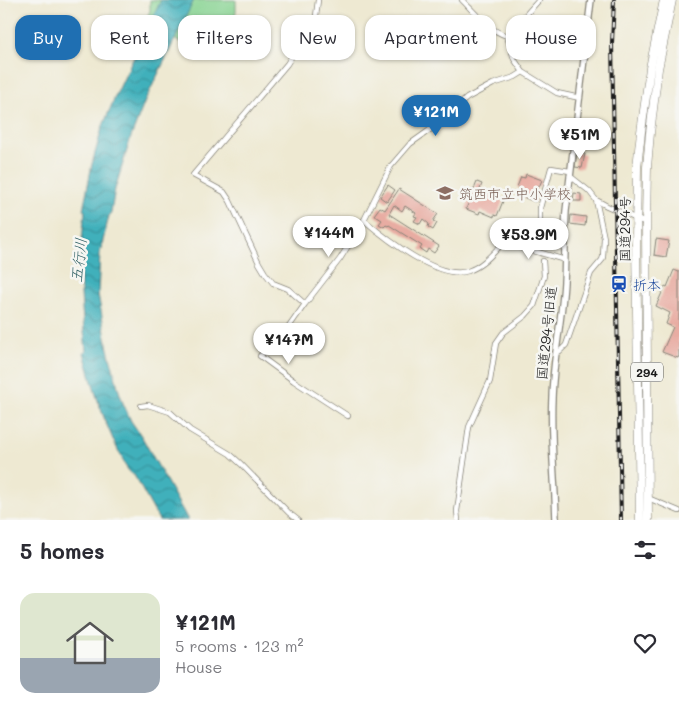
<!DOCTYPE html>
<meta charset="utf-8">
<style>
body{margin:0;font-family:Mali,"Klee One",sans-serif;background:#f2f2f3;color:#2b2b33;height:100vh;display:flex;flex-direction:column;font-size:19px;white-space:nowrap}
*{box-sizing:border-box;margin:0}
p{font-size:16px;color:#7c7c81}
.icon{flex:none;width:28px;height:28px;fill:none;stroke:currentColor;stroke-width:2;stroke-linecap:round;stroke-linejoin:round}
.map{position:relative;height:520px;overflow:hidden}
.side{display:flex;flex-direction:column;background:#fff;flex:1}
.side>*{flex:none}
.hud{position:absolute;left:15px;top:15px;width:650px;height:45px;display:flex;gap:10px}
.price{position:absolute;translate:-50% -42px;padding:0 11px;border-radius:18px;background:#fff;color:#222;font-size:16px;line-height:32px;filter:drop-shadow(0 1px 2px #0008)}
.price::after{content:'';position:absolute;left:50%;top:30px;width:15px;height:11px;margin-left:-8px;background:inherit;clip-path:polygon(0 0,100% 0,50% 100%)}
.price.active{background:#1f6fb2;color:#fff}
ul{padding:0;list-style:none}
li{display:flex;align-items:center;gap:15px;height:125px;padding:0 20px}
li span{display:grid;place-items:center;flex:none;width:140px;height:100px;border-radius:15px;color:#555}
li>.icon{margin-inline-start:auto}
span .icon{width:60px;height:60px;fill:#fffc;stroke-width:1}
li b{font-size:21px}
h2{display:flex;justify-content:space-between;align-items:center;height:60px;padding:0 20px;font-size:21px}
.tag{padding:0 18px;border-radius:15px;background:#fff;box-shadow:0 1px 4px #0004;font-size:18px;line-height:45px}
.tag.active{background:#1f6fb2;color:#fff}
.map>svg:first-child{display:block}
</style>
<div class="map">
<svg width="679" height="520" viewBox="0 0 679 520">
<defs>
<pattern id="water-waves" width="16" height="10" patternUnits="userSpaceOnUse" patternTransform="scale(1.25)"><rect width="16" height="10" fill="#41b0bb"/><path d="M0 5q4-4 8 0t8 0" fill="none" stroke="#368e97"/></pattern>
</defs>
<rect width="100%" height="100%" fill="#f6f6f2"/>
<filter id="ink" filterUnits="userSpaceOnUse"><feTurbulence type="fractalNoise" baseFrequency=".02" numOctaves="2"/><feDisplacementMap in="SourceGraphic" scale="10" xChannelSelector="R" yChannelSelector="G"/><feConvolveMatrix kernelMatrix="1 2 1 2 8 2 1 2 1" color-interpolation-filters="sRGB"/></filter>
<filter id="wash" filterUnits="userSpaceOnUse"><feTurbulence type="fractalNoise" baseFrequency=".0096" numOctaves="4" result="noise"/><feDisplacementMap in="SourceGraphic" scale="20" xChannelSelector="R" yChannelSelector="G"/><feGaussianBlur stdDeviation="1.12" result="paint"/><feColorMatrix in="noise" values="0 0 0 0 0 0 0 0 0 0 0 0 0 0 0 0 0 1.4 0 .05"/><feComposite in="paint" operator="in"/></filter>
<g filter="url(#wash)">
<rect width="100%" height="100%" fill="#eee9d2"/>
<path fill="#86d391" stroke="#517856" d="M150,0H236V11L231,33L227,41L215,51H207L186,45L143,24L150,11Z"/>
<path fill="url(#water-waves)" stroke="#2e666c" d="M161,0H194L145,101L131,137L115,189L111,212L109,216L100,253L98,294L108,349L119,391L123,403L131,421L142,437L188,520H159L134,475C127,472 125,463 121,456C104,423 93,388 84,352L86,351C84,332 82,312 81,293C79,266 82,238 85,211L83,210L92,164L102,128L115,97Z"/>
<g id="blocks">
<path fill="#e8aca2" d="M577,153L585,154L582,168L575,167Z
M526,174L542,180L539,187L537,186L535,193L538,194L535,202L523,197L524,193L520,192L522,189L517,187L521,177L525,178Z
M477,182L482,184L480,189L502,198L501,200L503,201L497,216L494,215V217L480,211L479,214L466,209Z
M388,185L395,190L387,202L380,197Z
M399,189L438,214L433,221L437,223L433,230L428,227L429,224L423,219L420,224L414,221L417,217L414,216L416,213L405,206L402,211L394,205L389,214L439,246L434,253L428,249L426,253L420,249L422,246L389,225L388,226L386,225L384,227L379,224L382,220L374,215L380,207L385,210Z
M574,193L581,194V201H573Z
M571,215L586,217L585,226L570,224Z
M656,239L669,241L666,257L654,255Z
M674,270L679,272V356L678,358L662,352L673,327L666,324L670,313L656,306L665,286L667,287Z"/>
</g>
</g>
<g filter="url(#ink)">
<use href="#blocks" fill-opacity="0" stroke="#858277" stroke-width="1"/>
<g fill="none" stroke-linecap="round" stroke-linejoin="round">
<path stroke="#cecab7" stroke-width="4.5" stroke-dasharray="4.5 2" stroke-linecap="butt" d="M540,246L543,261"/>
<g stroke="#858277" stroke-width="6">
<path id="minor" d="M462,0C476,14 488,30 507,36
M507,36L514,59L523,72L557,93L580,98
M507,36L539,0
M570,176L589,191L596,200L607,206L646,223
M364,220C385,238 439,281 468,271C483,266 493,253 504,242L516,246
M540,246V208L551,168L570,171
M548,255L565,260
M305,304L288,289L273,283L265,273L259,263L230,201L224,192L193,175L287,64L304,37L316,16L318,0
M557,353L560,351L566,345L591,273L602,260L603,257L604,238L596,200
M141,406L148,405L170,412L190,430L230,454L241,464L289,513L298,520
M348,416L294,381L260,356L286,331L305,304L340,259L364,220L391,166L410,144L434,127L467,98L493,84L515,77L523,72
M648,498L679,511
M458,520L457,511L469,427L490,381L496,343L503,333L525,316L534,306L544,276L543,261"/>
</g>
<g stroke="#858277" stroke-width="8">
<path id="tertiary" d="M556,520C555,479 550,438 552,398C553,363 560,329 563,295C566,267 564,239 566,211L591,0"/>
</g>
<g stroke="#858277" stroke-width="9">
<path id="trunk" d="M640,520L636,242L637,167L641,132L650,68L664,0
M648,520L646,223L647,167L650,133L658,69L672,0"/>
</g>
<use href="#minor" stroke="#fff" stroke-width="4.5"/>
<use href="#tertiary" stroke="#fff" stroke-width="5.5"/>
<use href="#trunk" stroke="#fff" stroke-width="8"/>
<g stroke="#1c1c1c" stroke-width="4">
<path id="rail" d="M614,0L612,43L621,520"/>
</g>
<use href="#rail" stroke="#f6f6f2" stroke-width="2" stroke-dasharray="5.5" stroke-linecap="butt"/>
<g stroke="#858277" stroke-width="6" stroke-linecap="butt">
<path id="minor-bridge" d="M516,246L548,255"/>
</g>
<use href="#minor-bridge" stroke="#fff" stroke-width="4.5"/>
</g>
</g>
<defs>
<g id="school-bare" transform="scale(1.35)"><path d="M0-5L7-2L0 1L-7-2ZM-4 1L0 2.5L4 1V4Q0 6-4 4Z" fill="#8d6e63" stroke="#f6f6f2" stroke-width="2.5" paint-order="stroke"/></g>
<g id="station-bare" transform="scale(1.35)"><path d="M-3-6H3Q5-6 5-4V2Q5 4 3 4L4.5 6H3L1.5 4h-3L-3 6H-4.5L-3 4Q-5 4-5 2V-4Q-5-6-3-6ZM-3.5-4v3h7v-3ZM-3.5 1v1.5H-2V1ZM2 1v1.5H3.5V1Z" fill="#1a4fb4" stroke="#f6f6f2" stroke-width="2.5" paint-order="stroke"/></g>
</defs>
<g fill-rule="evenodd">
<use href="#school-bare" x="445" y="193"/>
<use href="#station-bare" x="619" y="284"/>
</g>
<g text-anchor="middle" dominant-baseline="central" stroke-width="5" stroke-linejoin="round" paint-order="stroke">
<rect fill="#f6f6f2" stroke="#5d5d5c" stroke-width="1" x="631" y="362.5" width="32" height="19" rx="4"/>
<g font-size="12" font-weight="bold" fill="#1c1c1c">
<text x="647" y="372">294</text>
</g>
<g font-size="14" fill="#785e54" stroke="#f6f6f2" text-anchor="start">
<text x="459" y="193">筑西市立中小学校</text>
</g>
<g font-size="14" fill="#1c1c1c" stroke="#f6f6f2">
<text transform="translate(624 229) rotate(-90)">国道294号</text>
<text transform="translate(546 333) rotate(-84)">国道294号旧道</text>
</g>
<g font-size="14" fill="#164399" stroke="#f6f6f2" text-anchor="start">
<text x="633" y="284">折本</text>
</g>
<g font-size="15" font-style="italic" fill="#2d5f64" stroke="#f6f6f2">
<text transform="translate(78 260) rotate(-84)">五行川</text>
</g>
</g>
</svg>
<b class="price active" style="left:436px;top:137px">¥121M</b>
<b class="price" style="left:580px;top:160px">¥51M</b>
<b class="price" style="left:329px;top:258px">¥144M</b>
<b class="price" style="left:529px;top:260px">¥53.9M</b>
<b class="price" style="left:289px;top:365px">¥147M</b>
<div class="hud">
<a class="tag active">Buy</a>
<a class="tag">Rent</a>
<a class="tag">Filters</a>
<a class="tag">New</a>
<a class="tag">Apartment</a>
<a class="tag">House</a>
</div>
</div>
<section class="side">
<h2>5 homes<svg class="icon" aria-label="filters" viewBox="0 0 24 24"><path d="M4 7h16M4 17h16"/><circle cx="9" cy="7" r="2"/><circle cx="15" cy="17" r="2"/></svg></h2>
<ul>
<li><span style="background:linear-gradient(#dfe7d0 65%,#9aa5b1 0)"><svg class="icon" aria-label="home" viewBox="0 0 24 24"><path d="M3 11l9-7 9 7M6 9v11h12V9"/></svg></span><div><b>¥121M</b><p>5 rooms · 123 m²</p><p>House</p></div><svg class="icon" aria-label="heart" viewBox="0 0 24 24"><path d="M12 20l-8-8c-3-5 5-10 8-4 3-6 11-1 8 4z"/></svg></li>
</ul>
</section>
